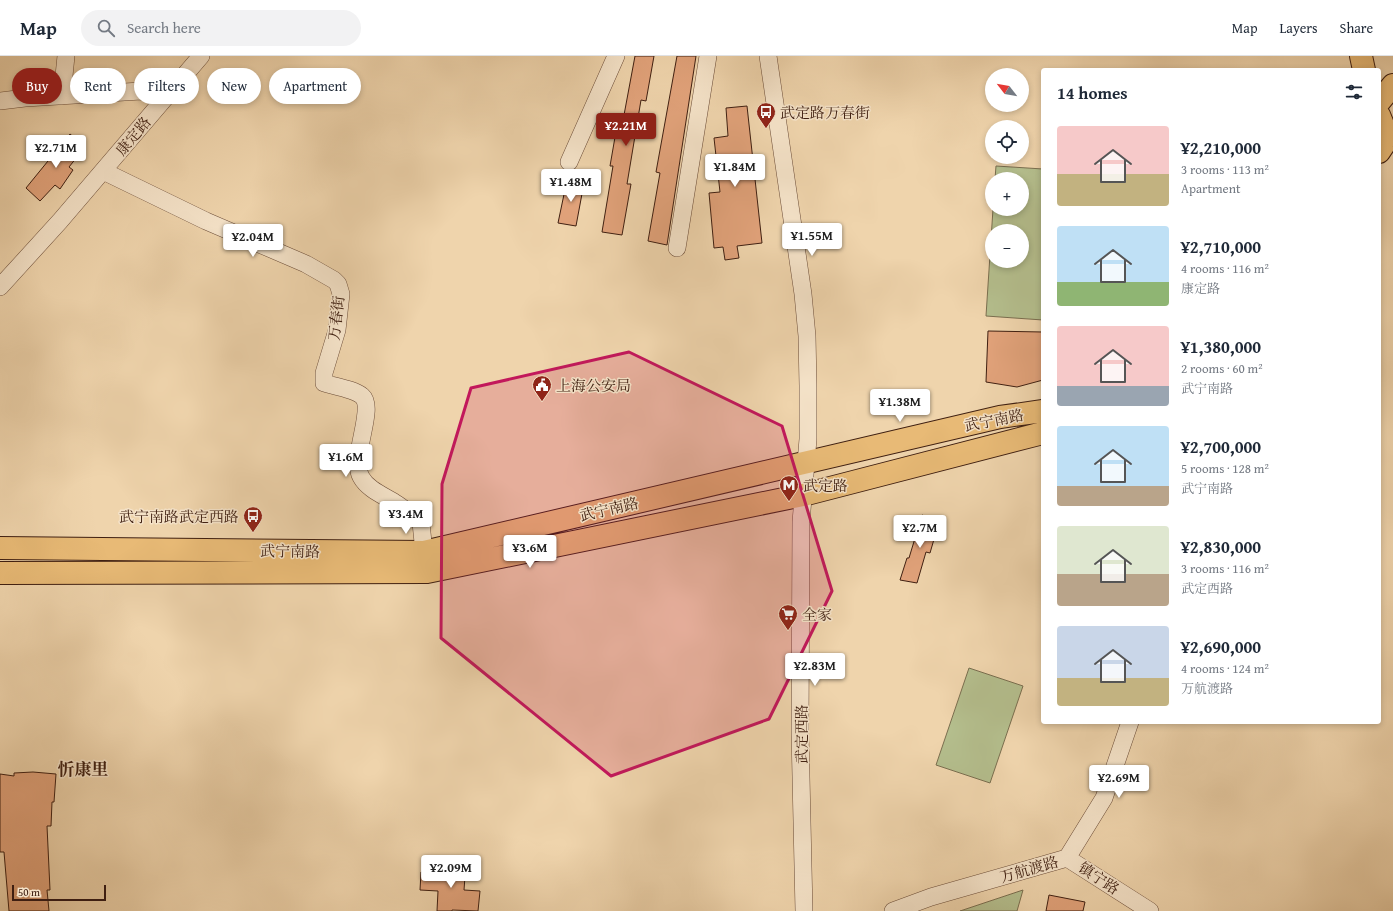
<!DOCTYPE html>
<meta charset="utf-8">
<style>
body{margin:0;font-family:"Gentium Book Plus","Noto Serif SC",serif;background:#f2f2f3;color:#1f2937;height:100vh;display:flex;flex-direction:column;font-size:15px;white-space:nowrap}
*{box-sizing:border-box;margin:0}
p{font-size:13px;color:#747a83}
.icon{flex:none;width:22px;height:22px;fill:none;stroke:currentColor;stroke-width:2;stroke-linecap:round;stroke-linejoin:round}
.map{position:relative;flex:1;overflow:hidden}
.sheet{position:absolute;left:1041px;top:12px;width:340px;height:656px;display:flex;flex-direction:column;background:#fff;border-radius:4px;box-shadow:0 2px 6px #0003}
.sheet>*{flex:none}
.top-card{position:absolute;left:12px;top:12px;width:380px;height:36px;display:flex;gap:8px}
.needle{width:26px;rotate:301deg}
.controls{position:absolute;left:985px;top:12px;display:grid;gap:8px}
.controls a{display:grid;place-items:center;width:44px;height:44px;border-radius:50%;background:#fff;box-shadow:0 2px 6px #0003;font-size:20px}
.scale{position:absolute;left:12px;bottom:10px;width:94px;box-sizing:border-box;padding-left:4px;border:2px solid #3f1f11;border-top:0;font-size:11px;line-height:14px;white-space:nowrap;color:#3f1f11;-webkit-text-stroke:3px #f5e3c9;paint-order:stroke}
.price{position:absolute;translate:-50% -34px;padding:0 9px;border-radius:4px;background:#fff;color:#222;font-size:13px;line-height:26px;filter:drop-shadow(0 1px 2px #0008)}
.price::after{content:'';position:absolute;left:50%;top:24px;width:12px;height:9px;margin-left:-6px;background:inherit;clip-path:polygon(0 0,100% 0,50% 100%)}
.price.active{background:#8f2418;color:#fff}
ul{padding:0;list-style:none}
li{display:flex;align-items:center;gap:12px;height:100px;padding:0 16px}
li span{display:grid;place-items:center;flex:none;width:112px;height:80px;border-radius:4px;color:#555}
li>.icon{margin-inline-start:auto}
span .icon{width:48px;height:48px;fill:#fffc;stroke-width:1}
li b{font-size:17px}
h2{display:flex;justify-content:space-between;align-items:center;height:48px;padding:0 16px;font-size:17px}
.pill{padding:0 14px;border-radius:18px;background:#fff;box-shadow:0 2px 6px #0003;font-size:14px;line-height:36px}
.pill.active{background:#8f2418;color:#fff}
header{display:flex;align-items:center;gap:24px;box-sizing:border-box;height:56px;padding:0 20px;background:#fff;border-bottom:1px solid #e0e1e3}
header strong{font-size:19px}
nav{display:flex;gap:22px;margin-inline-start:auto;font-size:14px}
.search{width:280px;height:36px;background:#f2f2f3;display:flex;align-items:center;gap:10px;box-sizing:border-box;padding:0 14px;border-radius:22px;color:#747a83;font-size:15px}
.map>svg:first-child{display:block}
</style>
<header>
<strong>Map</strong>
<div class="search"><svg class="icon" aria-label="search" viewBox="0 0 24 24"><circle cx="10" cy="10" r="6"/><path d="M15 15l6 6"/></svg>Search here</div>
<nav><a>Map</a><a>Layers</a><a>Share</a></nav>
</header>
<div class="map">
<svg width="1393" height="855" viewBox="0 0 1393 855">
<rect width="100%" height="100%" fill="#efd4ac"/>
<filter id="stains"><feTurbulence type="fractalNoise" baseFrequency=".005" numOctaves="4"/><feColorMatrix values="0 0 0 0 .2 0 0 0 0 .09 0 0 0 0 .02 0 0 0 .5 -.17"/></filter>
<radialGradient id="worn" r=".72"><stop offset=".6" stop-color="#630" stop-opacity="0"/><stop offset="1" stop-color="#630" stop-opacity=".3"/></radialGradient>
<path fill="#b4be8d" stroke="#7a6e4f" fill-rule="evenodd" d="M996,110L1043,113V264L986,260L993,153H1022V123H995ZM992,175H1022V205H992Z
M969,612L1023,630L990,727L936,709Z
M1023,834L1017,855H960Z"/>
<path fill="#e1a27a" stroke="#3f1f11" d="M635,0H654L646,45L641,44L627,128H631L622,179L602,176L613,110H610L619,58L624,59Z
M677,0H696L667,189L648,185L660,117L656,116Z
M747,50L762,187L737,190L739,202L725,204L723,191L714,192L709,137L720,136L714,82L728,80L726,52Z
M70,78L85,91L69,111L73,114L60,133L55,129L40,145L26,132Z
M567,124L584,127L576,170L558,167Z
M988,275L1043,276V324L1017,331L986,326Z
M922,459L939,466L930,497L926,496L917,527L900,524L907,502H909Z
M33,716L56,718L54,746H52L51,770H47L50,834H47L49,855H9L4,796H0V718L14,720V717Z
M447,806L466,807L464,834L480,835L478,855L452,854V855H437L438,835L420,834L421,816L446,818Z
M1049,839L1085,846L1083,855H1046Z"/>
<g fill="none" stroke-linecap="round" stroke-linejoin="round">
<g stroke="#6b4c38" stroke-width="18">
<path id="minor" d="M768,0L803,238L807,280L808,330V383L801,466L800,676L804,855
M62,40L66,0
M0,45L25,42L141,35L165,41
M569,106L616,0
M103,115L206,165L306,208L334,224L338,228L341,238L337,274L324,317V327C333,330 354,333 362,340C376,352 350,401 361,421C368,434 385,440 397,448C406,454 414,461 421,467L424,496
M677,192L708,0
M0,231L60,165L201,0
M1067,802L1150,855
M893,855L931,841L1067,802L1104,742L1130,666"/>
</g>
<g stroke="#3f1f11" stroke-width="24">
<path id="major" d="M1361,0L1364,14
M1379,46L1393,29
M1379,59L1388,81
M1379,96L1393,75
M0,492L424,496L1000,361L1043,355
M0,517L427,516L803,439L1043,377"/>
</g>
<use href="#minor" stroke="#f5e3c9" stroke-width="17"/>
<use href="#major" stroke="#e8ba76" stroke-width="22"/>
</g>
<path fill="#c2185b" fill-opacity="0.2" stroke="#c2185b" stroke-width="3" stroke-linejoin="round" d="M629,296L782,370L832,535L769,663L611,720L441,582L442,428L471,332Z"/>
<defs>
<g id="bus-pin" transform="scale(1)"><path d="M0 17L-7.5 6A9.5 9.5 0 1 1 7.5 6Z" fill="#8f2418" stroke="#f5e3c9"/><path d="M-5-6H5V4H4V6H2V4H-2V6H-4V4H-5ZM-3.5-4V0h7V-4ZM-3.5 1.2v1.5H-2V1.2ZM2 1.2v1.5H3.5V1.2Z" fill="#fff"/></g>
<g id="civic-pin" transform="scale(1)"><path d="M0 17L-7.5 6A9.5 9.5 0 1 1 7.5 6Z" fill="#8f2418" stroke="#f5e3c9"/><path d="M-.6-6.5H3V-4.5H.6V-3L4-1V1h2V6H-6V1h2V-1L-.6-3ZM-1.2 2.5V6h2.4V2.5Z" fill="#fff"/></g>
<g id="metro-pin" transform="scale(1)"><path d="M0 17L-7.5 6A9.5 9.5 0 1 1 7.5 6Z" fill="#8f2418" stroke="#f5e3c9"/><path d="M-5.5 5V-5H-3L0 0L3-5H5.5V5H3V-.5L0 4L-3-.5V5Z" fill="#fff"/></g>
<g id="supermarket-pin" transform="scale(1)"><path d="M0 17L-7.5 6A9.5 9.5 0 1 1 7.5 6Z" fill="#8f2418" stroke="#f5e3c9"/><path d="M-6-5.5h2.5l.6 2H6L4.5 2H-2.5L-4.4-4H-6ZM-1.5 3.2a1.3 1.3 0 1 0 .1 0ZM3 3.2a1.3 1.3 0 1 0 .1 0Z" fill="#fff"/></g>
</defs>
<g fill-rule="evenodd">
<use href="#bus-pin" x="766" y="56"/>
<use href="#civic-pin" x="542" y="329"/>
<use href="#metro-pin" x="789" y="429"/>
<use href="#bus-pin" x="253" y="460"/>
<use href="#supermarket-pin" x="788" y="558"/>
</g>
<g text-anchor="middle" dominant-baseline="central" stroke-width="3" stroke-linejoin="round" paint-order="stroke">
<g font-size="15" fill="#3f1f11" stroke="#f5e3c9" text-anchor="start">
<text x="780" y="56">武定路万春街</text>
<text x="556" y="329">上海公安局</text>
<text x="803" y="429">武定路</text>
<text x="239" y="460" text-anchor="end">武宁南路武定西路</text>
<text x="802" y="558">全家</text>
</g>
<g font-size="15" fill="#3f1f11" stroke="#f5e3c9">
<text transform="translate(133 80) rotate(-50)">康定路</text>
<text transform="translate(336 262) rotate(-83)">万春街</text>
<text transform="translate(994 364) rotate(-11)">武宁南路</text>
<text transform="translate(609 453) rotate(-13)">武宁南路</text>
<text transform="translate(290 495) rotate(1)">武宁南路</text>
<text transform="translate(801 678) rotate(-90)">武定西路</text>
<text transform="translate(1029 813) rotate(-16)">万航渡路</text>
<text transform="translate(1099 822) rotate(33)">镇宁路</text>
</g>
<g font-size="17" font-weight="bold" fill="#3f1f11" stroke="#f5e3c9">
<text x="83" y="712">忻康里</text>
</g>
</g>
<rect width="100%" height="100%" filter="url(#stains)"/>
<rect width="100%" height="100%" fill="url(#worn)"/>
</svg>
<div class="controls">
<a><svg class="needle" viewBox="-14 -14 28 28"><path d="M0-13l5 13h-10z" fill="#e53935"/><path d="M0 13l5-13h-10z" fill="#747a83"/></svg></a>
<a><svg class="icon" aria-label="locate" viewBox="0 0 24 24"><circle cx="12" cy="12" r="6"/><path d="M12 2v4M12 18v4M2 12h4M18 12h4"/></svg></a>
<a>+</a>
<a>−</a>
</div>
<div class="scale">50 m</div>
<b class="price active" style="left:626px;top:91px">¥2.21M</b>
<b class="price" style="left:56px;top:113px">¥2.71M</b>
<b class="price" style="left:735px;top:132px">¥1.84M</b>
<b class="price" style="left:571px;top:147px">¥1.48M</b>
<b class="price" style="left:812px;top:201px">¥1.55M</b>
<b class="price" style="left:253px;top:202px">¥2.04M</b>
<b class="price" style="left:900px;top:367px">¥1.38M</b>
<b class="price" style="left:346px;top:422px">¥1.6M</b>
<b class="price" style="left:406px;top:479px">¥3.4M</b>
<b class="price" style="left:920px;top:493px">¥2.7M</b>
<b class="price" style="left:530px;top:513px">¥3.6M</b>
<b class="price" style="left:815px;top:631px">¥2.83M</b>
<b class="price" style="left:1119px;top:743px">¥2.69M</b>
<b class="price" style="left:451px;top:833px">¥2.09M</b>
<div class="top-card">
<a class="pill active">Buy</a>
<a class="pill">Rent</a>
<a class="pill">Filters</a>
<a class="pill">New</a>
<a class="pill">Apartment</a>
</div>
<section class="sheet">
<h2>14 homes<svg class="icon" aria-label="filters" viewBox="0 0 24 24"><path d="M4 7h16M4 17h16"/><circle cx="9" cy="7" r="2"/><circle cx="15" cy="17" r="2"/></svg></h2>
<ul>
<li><span style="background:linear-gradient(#f6c9c9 60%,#c2b280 0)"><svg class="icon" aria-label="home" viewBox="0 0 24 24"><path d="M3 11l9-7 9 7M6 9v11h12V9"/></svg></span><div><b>¥2,210,000</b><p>3 rooms · 113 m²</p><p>Apartment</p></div></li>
<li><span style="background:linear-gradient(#bfe0f5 70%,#8fb573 0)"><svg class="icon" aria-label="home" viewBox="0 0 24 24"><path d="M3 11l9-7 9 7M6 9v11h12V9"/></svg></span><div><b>¥2,710,000</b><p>4 rooms · 116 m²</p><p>康定路</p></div></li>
<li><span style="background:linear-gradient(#f6c9c9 75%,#9aa5b1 0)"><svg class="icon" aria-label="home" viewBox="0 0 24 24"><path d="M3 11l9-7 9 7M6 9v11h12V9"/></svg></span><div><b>¥1,380,000</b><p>2 rooms · 60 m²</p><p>武宁南路</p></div></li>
<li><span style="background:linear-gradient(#bfe0f5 75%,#b9a48a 0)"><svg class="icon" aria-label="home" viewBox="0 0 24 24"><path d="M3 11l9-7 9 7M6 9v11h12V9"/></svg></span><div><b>¥2,700,000</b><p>5 rooms · 128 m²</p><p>武宁南路</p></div></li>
<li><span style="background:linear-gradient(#dfe7d0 60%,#b9a48a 0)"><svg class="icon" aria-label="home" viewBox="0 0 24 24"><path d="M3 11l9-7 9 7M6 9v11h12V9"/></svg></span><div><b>¥2,830,000</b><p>3 rooms · 116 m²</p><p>武定西路</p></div></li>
<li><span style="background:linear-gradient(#c9d6e8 65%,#c2b280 0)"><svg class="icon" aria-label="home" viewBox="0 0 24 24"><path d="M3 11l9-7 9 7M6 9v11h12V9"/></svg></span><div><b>¥2,690,000</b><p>4 rooms · 124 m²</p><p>万航渡路</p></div></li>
</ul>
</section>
</div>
